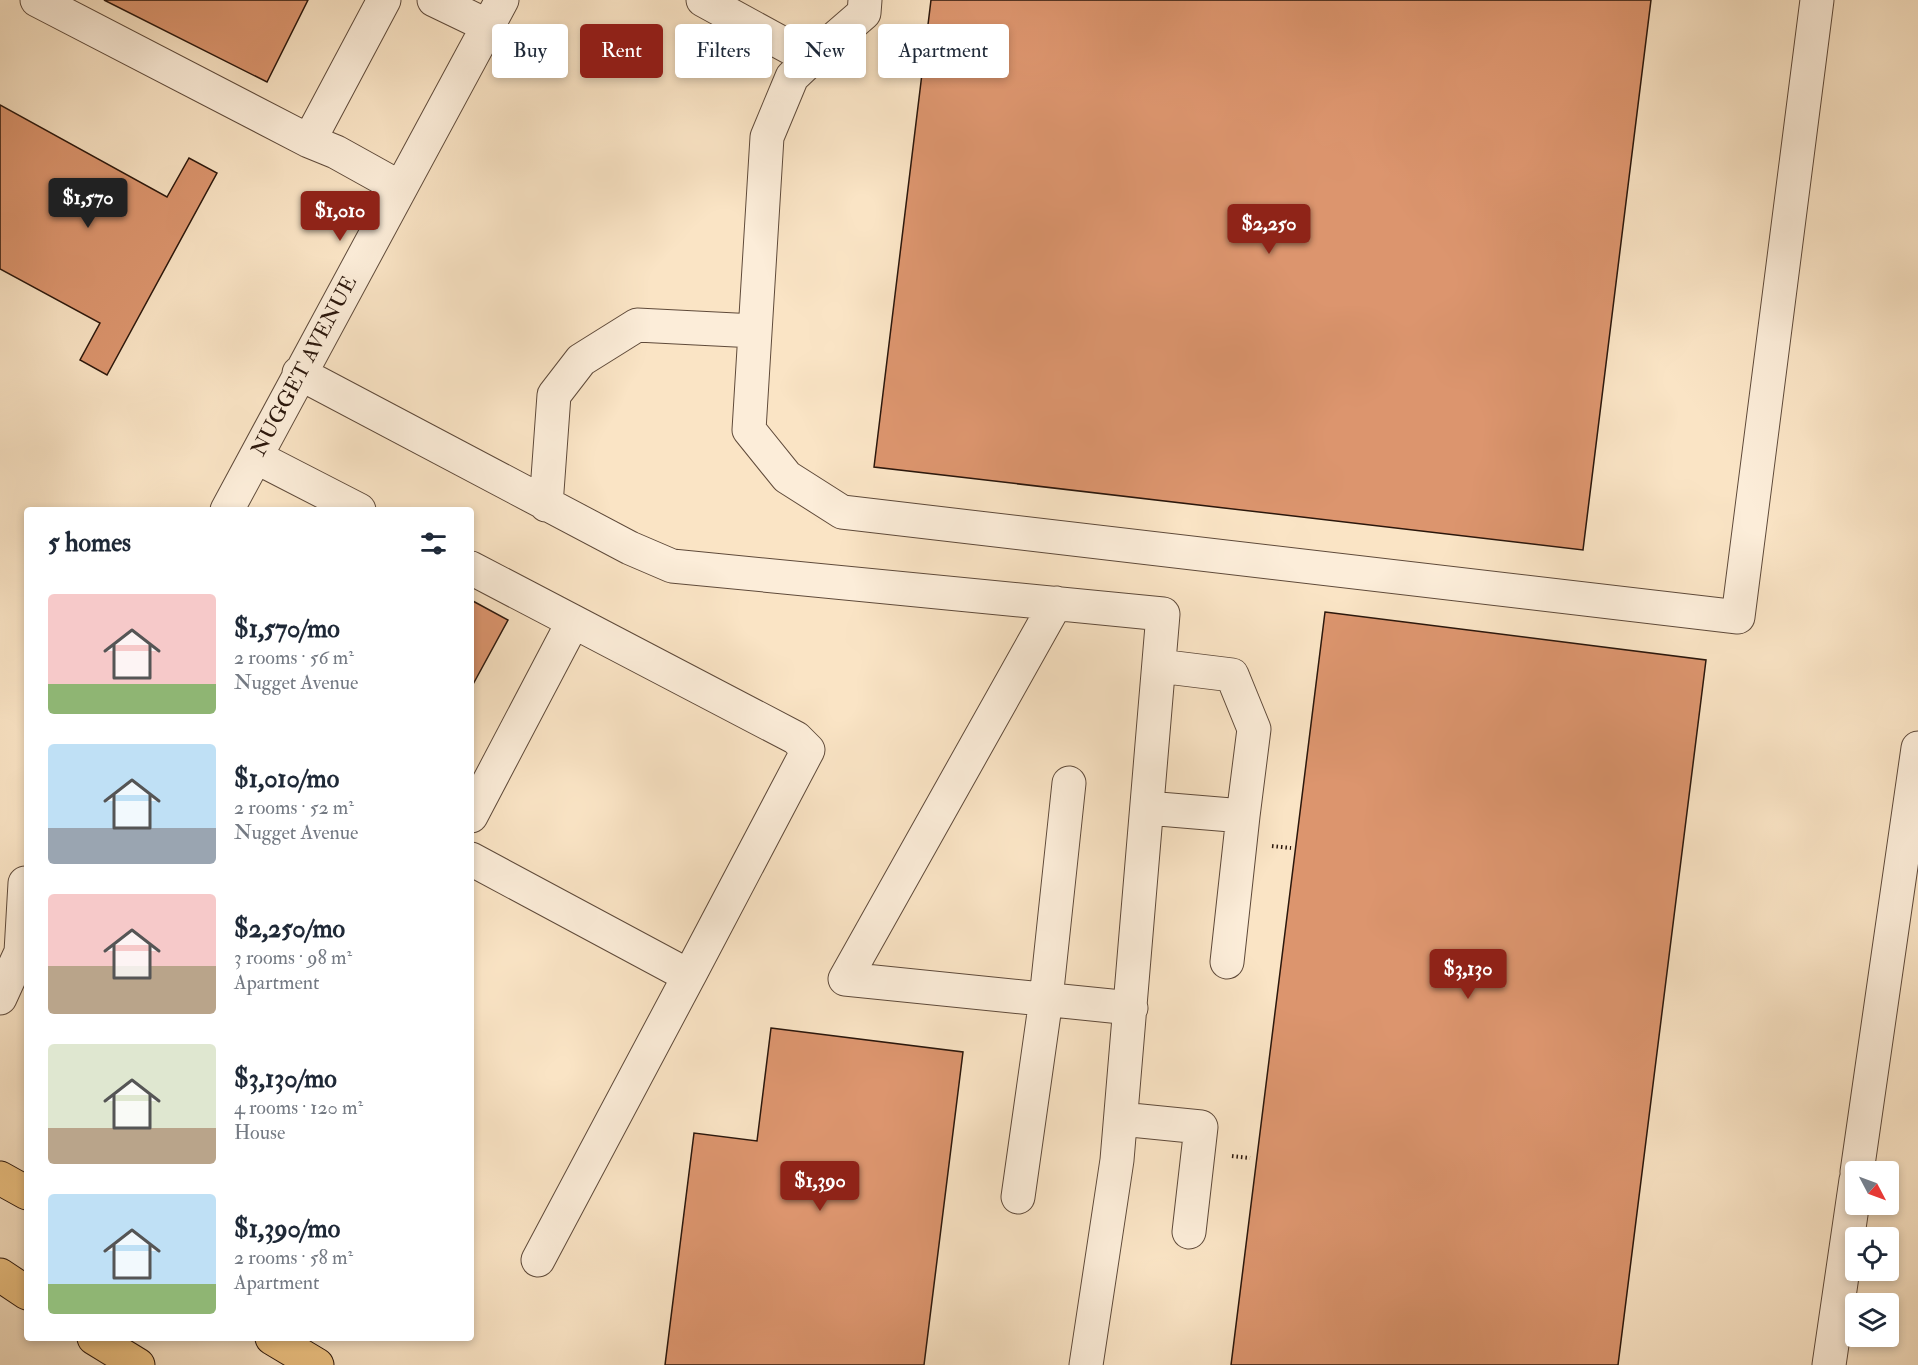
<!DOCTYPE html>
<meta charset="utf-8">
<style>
body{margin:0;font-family:"IM FELL Double Pica",serif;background:#f2f2f3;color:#1f2937;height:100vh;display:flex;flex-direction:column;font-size:22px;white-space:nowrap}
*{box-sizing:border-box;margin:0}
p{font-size:20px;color:#747a83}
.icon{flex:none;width:33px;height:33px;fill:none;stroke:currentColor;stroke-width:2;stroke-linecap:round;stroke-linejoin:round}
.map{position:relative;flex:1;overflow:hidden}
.sheet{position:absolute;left:24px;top:507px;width:450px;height:834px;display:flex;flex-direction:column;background:#fff;border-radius:6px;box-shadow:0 3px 9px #0003}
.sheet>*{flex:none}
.hud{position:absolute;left:492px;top:24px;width:570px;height:54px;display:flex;gap:12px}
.needle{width:39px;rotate:131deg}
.controls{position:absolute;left:1845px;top:1161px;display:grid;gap:12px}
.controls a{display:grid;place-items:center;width:54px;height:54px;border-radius:6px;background:#fff;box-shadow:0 3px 9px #0003;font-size:30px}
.price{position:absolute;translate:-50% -51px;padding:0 14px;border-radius:6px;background:#8f2418;color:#fff;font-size:20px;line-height:39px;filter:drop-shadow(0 2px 3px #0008)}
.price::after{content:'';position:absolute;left:50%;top:36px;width:18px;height:14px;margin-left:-9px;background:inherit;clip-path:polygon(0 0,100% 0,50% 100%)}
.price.selected{background:#222;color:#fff}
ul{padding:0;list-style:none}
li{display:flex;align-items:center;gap:18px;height:150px;padding:0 24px}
li span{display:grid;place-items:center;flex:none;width:168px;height:120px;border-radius:6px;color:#555}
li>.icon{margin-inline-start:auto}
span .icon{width:72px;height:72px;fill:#fffc;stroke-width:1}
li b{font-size:26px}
h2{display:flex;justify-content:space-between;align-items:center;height:72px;padding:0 24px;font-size:26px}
.pill{padding:0 21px;border-radius:6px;background:#fff;box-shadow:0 3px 9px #0003;font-size:21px;line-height:54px}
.pill.selected{background:#8f2418;color:#fff}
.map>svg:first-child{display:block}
</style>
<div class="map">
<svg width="1918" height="1365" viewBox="0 0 1918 1365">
<rect width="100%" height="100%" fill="#fae4c5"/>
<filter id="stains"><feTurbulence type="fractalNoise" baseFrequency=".00333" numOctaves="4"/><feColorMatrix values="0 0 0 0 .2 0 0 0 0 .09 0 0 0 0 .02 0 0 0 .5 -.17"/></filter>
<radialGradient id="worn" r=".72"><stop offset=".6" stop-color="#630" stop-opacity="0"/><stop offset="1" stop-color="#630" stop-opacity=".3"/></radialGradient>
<path fill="#dc956e" stroke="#2b170c" stroke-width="1.5" d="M104,0H308L267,82Z
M931,0H1651L1583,550L874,467Z
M0,105L167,197L189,158L217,173L107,375L80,360L100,323L0,269Z
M471,600L508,620L471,688Z
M1325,612L1706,660L1618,1365H1231Z
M771,1028L963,1052L924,1365H665L694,1133L757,1141Z"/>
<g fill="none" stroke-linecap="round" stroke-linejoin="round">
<g stroke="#5f4a3a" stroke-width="35">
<path id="minor" d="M37,0L309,141L336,152L399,187
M434,0L488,26
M703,0L811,59L792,77L767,137L749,430L787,477L842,512L1738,617L1817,0
M811,59L864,13L865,0
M309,141L384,0
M299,373L630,548L672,566L1163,614L1117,1160L1086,1365
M256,457L359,510
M546,505L554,395L581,360L637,325L755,331
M227,510L502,0
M471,568L796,738L808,750L689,976L471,859
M1056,603L845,979L1131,1008
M1159,666L1232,675L1254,729L1243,816
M1147,808L1243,816L1227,962
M471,816L573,622
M0,998L21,952L25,883
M1121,1119L1201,1127L1189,1232
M1857,1172L1918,748
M1018,1197L1046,999L1069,783
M538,1260L689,976
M1829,1365L1856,1180"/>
</g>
<g stroke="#2b170c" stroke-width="35">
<path id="major" d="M0,1178L27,1193
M0,1275L27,1293
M94,1338L138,1365
M272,1338L317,1365"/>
</g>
<path stroke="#2b170c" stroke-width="4" stroke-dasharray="1.5 3" stroke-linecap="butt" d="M1272,846L1291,848
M1232,1156L1250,1158"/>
<use href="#minor" stroke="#fcedd9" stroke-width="33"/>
<use href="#major" stroke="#edc282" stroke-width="33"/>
</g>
<g text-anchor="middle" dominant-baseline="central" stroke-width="4.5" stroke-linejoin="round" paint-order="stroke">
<g font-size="21" fill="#2b170c" stroke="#fcedd9">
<text transform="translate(304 366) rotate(-62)">NUGGET AVENUE</text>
</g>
</g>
<rect width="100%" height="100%" filter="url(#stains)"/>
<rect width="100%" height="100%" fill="url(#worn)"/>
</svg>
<div class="controls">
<a><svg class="needle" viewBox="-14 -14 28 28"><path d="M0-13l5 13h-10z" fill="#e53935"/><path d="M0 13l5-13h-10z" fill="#747a83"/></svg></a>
<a><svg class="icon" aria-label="locate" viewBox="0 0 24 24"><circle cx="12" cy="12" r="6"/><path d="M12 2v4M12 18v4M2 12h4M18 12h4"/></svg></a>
<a><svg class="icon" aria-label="layers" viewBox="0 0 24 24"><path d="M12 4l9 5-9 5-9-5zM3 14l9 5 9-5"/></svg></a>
</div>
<b class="price selected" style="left:88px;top:229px">$1,570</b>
<b class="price" style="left:340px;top:242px">$1,010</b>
<b class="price" style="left:1269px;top:255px">$2,250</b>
<b class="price" style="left:1468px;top:1000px">$3,130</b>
<b class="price" style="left:820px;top:1212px">$1,390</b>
<div class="hud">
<a class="pill">Buy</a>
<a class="pill selected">Rent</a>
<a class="pill">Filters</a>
<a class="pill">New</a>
<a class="pill">Apartment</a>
</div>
<section class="sheet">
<h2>5 homes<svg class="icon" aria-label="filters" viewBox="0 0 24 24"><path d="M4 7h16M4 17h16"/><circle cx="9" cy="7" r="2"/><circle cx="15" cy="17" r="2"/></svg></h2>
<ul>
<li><span style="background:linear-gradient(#f6c9c9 75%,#8fb573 0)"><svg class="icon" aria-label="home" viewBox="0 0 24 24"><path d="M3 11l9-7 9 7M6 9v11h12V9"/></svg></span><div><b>$1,570/mo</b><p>2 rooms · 56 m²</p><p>Nugget Avenue</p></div></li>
<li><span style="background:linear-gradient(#bfe0f5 70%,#9aa5b1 0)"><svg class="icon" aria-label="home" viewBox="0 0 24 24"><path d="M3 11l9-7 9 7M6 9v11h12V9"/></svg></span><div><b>$1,010/mo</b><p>2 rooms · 52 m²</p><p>Nugget Avenue</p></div></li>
<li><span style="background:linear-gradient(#f6c9c9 60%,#b9a48a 0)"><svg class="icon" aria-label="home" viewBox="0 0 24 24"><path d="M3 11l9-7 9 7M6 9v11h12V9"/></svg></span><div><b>$2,250/mo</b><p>3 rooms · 98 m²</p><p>Apartment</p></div></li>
<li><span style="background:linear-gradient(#dfe7d0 70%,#b9a48a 0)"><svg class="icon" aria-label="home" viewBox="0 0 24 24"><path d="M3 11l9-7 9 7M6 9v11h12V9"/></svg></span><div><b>$3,130/mo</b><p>4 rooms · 120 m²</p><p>House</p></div></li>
<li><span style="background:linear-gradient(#bfe0f5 75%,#8fb573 0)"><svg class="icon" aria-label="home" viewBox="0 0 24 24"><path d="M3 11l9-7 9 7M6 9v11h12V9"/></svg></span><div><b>$1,390/mo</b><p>2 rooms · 58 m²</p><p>Apartment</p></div></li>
</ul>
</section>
</div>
